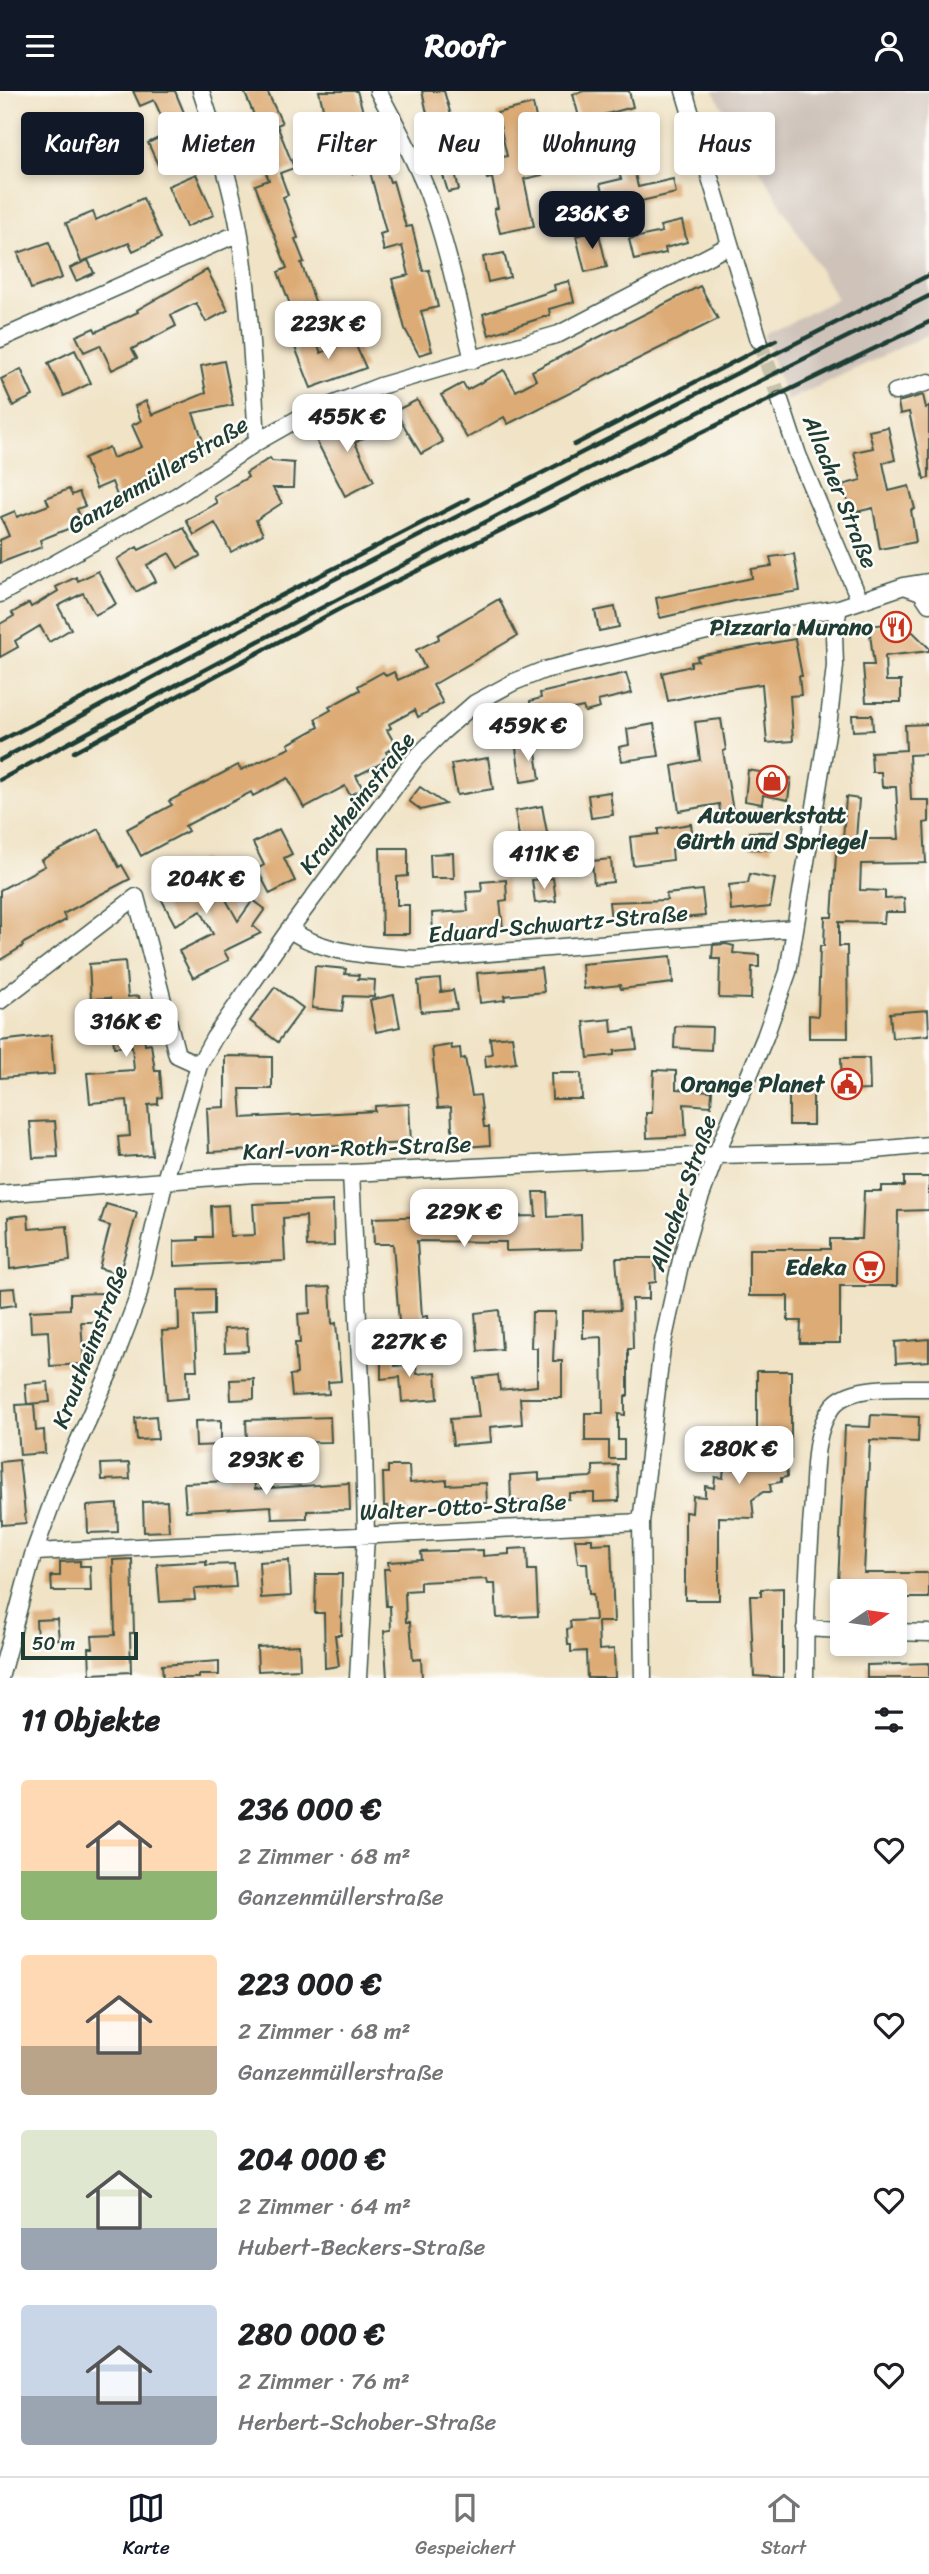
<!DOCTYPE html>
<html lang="de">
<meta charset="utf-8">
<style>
body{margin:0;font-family:Sriracha,sans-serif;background:#f2f2f2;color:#202124;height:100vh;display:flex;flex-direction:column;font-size:26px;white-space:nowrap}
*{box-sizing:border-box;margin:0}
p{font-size:23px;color:#757577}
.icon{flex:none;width:38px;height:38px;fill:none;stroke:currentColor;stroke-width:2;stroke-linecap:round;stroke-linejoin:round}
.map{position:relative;height:1587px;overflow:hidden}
.details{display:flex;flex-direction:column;background:#fff;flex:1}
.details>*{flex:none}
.hud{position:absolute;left:21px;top:21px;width:887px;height:63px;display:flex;gap:14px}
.needle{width:46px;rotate:77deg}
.fabs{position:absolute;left:830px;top:1488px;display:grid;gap:14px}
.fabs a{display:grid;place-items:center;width:77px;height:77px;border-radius:7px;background:#fff;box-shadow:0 4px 10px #0003;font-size:35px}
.scale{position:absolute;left:21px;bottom:18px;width:117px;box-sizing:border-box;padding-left:7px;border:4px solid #1f3d34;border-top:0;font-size:19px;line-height:24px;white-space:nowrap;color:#1f3d34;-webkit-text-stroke:5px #fdfcf7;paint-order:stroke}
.price{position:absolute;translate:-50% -60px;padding:0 16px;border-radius:14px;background:#fff;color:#222;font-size:23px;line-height:46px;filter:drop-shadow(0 2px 4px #0008)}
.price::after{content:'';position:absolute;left:50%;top:42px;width:21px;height:16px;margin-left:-10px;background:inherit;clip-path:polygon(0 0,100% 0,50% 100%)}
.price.on{background:#111827;color:#fff}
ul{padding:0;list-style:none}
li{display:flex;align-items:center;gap:21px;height:175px;padding:0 21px}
li span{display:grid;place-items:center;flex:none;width:196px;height:140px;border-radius:7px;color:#555}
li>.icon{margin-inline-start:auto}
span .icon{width:84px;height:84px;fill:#fffc;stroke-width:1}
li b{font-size:30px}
h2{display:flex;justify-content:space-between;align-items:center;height:84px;padding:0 21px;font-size:30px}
.pill{padding:0 24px;border-radius:7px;background:#fff;box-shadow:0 4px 10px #0003;font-size:24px;line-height:63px}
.pill.on{background:#111827;color:#fff}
header{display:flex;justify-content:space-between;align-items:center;height:91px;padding:0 21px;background:#111827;color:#fff;font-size:32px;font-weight:800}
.tabs{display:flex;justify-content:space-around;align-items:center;height:98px;border-top:2px solid #e0e0e0;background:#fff;font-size:19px;color:#757577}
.tabs a{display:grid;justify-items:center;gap:4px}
.tabs .on{color:#111827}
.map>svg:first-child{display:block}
</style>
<header><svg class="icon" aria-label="menu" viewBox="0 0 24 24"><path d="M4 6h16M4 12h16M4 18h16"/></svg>Roofr<svg class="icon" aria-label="person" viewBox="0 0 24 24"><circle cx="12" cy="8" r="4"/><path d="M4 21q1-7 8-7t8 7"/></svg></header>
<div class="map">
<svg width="929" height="1587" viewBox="0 0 929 1587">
<rect width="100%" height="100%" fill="#fdfcf7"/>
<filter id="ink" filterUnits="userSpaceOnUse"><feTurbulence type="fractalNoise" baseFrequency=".0143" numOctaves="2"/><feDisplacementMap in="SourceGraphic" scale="14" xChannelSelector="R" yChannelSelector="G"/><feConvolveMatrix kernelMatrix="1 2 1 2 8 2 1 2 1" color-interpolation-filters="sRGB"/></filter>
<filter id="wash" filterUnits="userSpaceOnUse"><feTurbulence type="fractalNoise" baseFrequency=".00686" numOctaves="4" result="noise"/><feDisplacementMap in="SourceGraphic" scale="28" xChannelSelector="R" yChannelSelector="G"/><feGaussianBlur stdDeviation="1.57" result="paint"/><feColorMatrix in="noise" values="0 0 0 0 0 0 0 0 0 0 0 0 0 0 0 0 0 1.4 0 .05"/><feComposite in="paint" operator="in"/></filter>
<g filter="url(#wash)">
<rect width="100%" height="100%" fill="#f0e3c6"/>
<path fill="#cec2b9" d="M713,0H929V243L787,310L764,244L837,208Z"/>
<g id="blocks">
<path fill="#ddab75" d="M133,0H175L198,55L158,74L148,52L169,42L154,9L140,15Z
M244,0H267L282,32L277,34L294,77L280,82L288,104L283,106L298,147L295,148L304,171L301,172L316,213L309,216L317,237L301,243L278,181L287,177L255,94L269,89L250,45L261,41Z
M319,0H357L369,41L372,39L390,91L393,90L406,136L412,135L423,180L429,179L438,216L421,220L432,260L419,264L405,238L392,188L409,184L402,155L384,160L380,143L386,141L369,77L352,83L336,32L327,34Z
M422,0H444L457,45L461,43L466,59L451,63L459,99L448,101L426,27H428Z
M584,0H629L633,16L580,30L573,3Z
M533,13L539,41L534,42L542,84L524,88L534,135L500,142L494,118L498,117L492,87L487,88L482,71L507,65L497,22Z
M647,37L654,58L631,65L638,96L673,88L676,102L606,118L600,93L621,88L609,48Z
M196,83L214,124L186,136L168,95Z
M143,107L161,147L133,160L129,152L81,171L66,132L93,121L96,129Z
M682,130L687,151L665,157L666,162L634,169L629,148L662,141L660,135Z
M598,139L607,176L585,181L576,145Z
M49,151L62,187L31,198L18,162Z
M504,162L510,186L488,191L483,166Z
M88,169L94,182L76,190L70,177Z
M207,179L228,219L206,231L196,212L171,224L176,235L132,258L137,267L112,279L100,254L84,261L76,245L94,237L96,241L138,221L137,219Z
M569,190L574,211L549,218L550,224L489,244L483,223L555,199L554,194Z
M700,195L718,228L508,333L504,326L467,347L441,304L463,292L467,299L504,279L516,300L536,289L532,280Z
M313,243L321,262L353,248L366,277L311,297L293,251Z
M75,259L91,292L64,305L48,272Z
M224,270L233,314L193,322L206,358L180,368L183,374L133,397L135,404L119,410L112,391L96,398L84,367L109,356L113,367L142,356L132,334L141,330L135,315L146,310L152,324L206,302L201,275Z
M21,278L33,305L13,315L1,288Z
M923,304L926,317L929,316V387L924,388L909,321L900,323L898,311Z
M417,309L443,351L421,363L395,320Z
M364,323L374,341L355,352L374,390L345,405L315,347Z
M888,336L895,369L883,372L889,400L909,395L915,418L911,419L916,451L880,458L873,417L852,422L842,394L861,389L854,361L873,357L869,340Z
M270,367L272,370L294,372L293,397H273L282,412L256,429L263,443L231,461L215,432L194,444L186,429L217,412L214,406L248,386L246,382Z
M69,398L72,404L79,401L85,415L77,418L82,430L75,435L40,449L42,456L0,472V449L9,445L1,426L15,420L17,426L49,414L46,407Z
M184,437L200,465L178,477L169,462L147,474L156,490L136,501L117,468L137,456L139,459Z
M794,463L800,500L739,509L660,527L656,507L752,487L751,478L772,475L770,466Z
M98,480L116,513L95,524L83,502L58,515L71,538L49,551L40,535L15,550L18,556L0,566V533L14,525L12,522L29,512L31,516L58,500L56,496L76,486L78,490Z
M499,508L517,545L433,594L443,612L418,626L415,619L389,633L391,637L387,639L396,655L386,661L388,665L383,668L384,671L356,685L363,698L350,704L345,695L304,717L288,687L253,705L251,701L185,735L188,740L141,765L127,738L172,714L169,710L238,674L241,679L290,657L288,653L319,636L315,628L331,619L329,616L360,599L358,595L383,581L386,585L394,581L398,589L425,577L416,559L439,548L438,544Z
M615,516L619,536L599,540L595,520Z
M902,531L903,543L913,541L929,557V560L885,565L886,590H901V611H866L863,574H874L869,535Z
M795,548L802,585H799L801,604L790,605L793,650L767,652L762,593L711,601L668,610L662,582L691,575V571L698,570L697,566L703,564Z
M626,582L632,602L598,610L600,617L585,621L583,616L534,627L530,622V610L541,607L540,602Z
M852,624H872L873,639L853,640Z
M721,628L726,659L723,660L734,726L721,727L719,713L679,720L672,675L700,669L695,631Z
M654,633L659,665L622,670L619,656L629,654L627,638Z
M929,633V663L909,664L911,709H929V731L924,732L926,772L861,773L860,799L885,800V808L904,807L905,821H885L884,832L839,831V855H847L848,947H809V924L818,925L820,855H824L825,826H832L837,748H843L846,706L859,708L856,748H899L896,696H882L881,681H872L871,661L906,659L905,634Z
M535,654L540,688L521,691L516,657Z
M488,667L493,698L457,704L451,673Z
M748,679L766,682V684L791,687L788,709L763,704L762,713L745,710Z
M420,696L445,713L421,719L409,710Z
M610,701L613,724L591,727L588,704Z
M542,715L548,747L520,752L515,720Z
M691,733L694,755L672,758L673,769L633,774L630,746L658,743V738Z
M99,738L119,776L122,774L130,788L63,823L66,829L22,853L23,855L0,869V799L45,775L41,769Z
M279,738L292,763L284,767L295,790L270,803L257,778L264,774L253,752Z
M750,741H772L771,759L749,758Z
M380,757H408V785L397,786V814H409V843H382Z
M453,762L454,787H431L430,763Z
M203,768L238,830L253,809L265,818L253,835L261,842L224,860L229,869L193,887L179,860L213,843L201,820L175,834L154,794Z
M611,768L613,791L594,793L592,770Z
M750,783L775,788L770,816L731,820L729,794L748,792Z
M553,787L556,810L535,812L532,789Z
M506,789L507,809L500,810L503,837L454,840V843L433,845L432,822L468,820L466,801L482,800L481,791Z
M702,799L705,825L668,828V825L611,829L609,811L667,809L666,803Z
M726,853L734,855L733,862L759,864V876H752L751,908L719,907L720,868H712L713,854Z
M671,865L673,892L621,898L620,894L584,898L582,873Z
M125,870L128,906L139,905L145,954L151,953L155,980H160L162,1006L158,1007V1013L148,1014L152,1064L120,1066L118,1046L130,1045L127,1009L90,1012L87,982L134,979L132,955L114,956L110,907L91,908L89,873Z
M315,875L346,878L345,883L359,884L358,888L375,889L374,906L344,905L342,920L312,917Z
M541,877L544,901L504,905L505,909L480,912L477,882Z
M440,888L441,901L453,899L457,918L421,921L418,890Z
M275,896L303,917L278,951L250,930Z
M394,904L400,936L376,941L370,909Z
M928,919L929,944L892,947L890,922Z
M611,928L612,941L634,938L637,958L614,960V964L588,967L584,931Z
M675,935L712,936L711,959L674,957Z
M51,944L54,983L0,987V950Z
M512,945L516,972L486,976L485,964L492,963L490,947Z
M451,954L452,958L460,957L461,968L465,967L472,1005L480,1004L484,1036H489L490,1054L453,1057L451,1016L438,1017L432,957Z
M225,965L272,966V998H240L242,1027L375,1020V1015L409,1013L411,1052L209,1061L207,1017L225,1016Z
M841,967H869L870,999L842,1000Z
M654,979L676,980V998L712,1000L711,1015L684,1013L686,1045L647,1047L646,1022H652Z
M551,982H581L582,1008H552Z
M789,1002H813V1034H789Z
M55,1030L58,1066L33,1067L30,1031Z
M904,1086H929V1119L898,1120L897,1195H840V1252H800L801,1230H788V1205H749V1158H830V1148H862L864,1100H881V1095H904Z
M534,1101H547L548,1126L581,1124L582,1158L506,1160V1151L417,1150L422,1226L427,1225L430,1255L401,1257L393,1153H374L373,1127L491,1123V1126L536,1125Z
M333,1110L334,1155L307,1156L306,1125L283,1127L285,1170L174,1175V1150L198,1149V1146H212L211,1115L228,1114L230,1145L255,1144L253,1113Z
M106,1113L137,1122L119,1183L99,1177L110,1135L100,1132Z
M28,1124L29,1138L67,1135L70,1170L10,1178L8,1126Z
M616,1167H655L656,1191L649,1192V1208H632L633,1258H628V1305H625V1324L618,1323V1349H624V1368H609V1350H585V1322H603L602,1246L583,1247V1220L620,1219Z
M330,1196L332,1233L336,1232L341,1290L328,1291L329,1303L292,1305L290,1284L297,1283L295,1252H300L298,1223L310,1222L309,1197Z
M14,1197L16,1214L0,1216V1198Z
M214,1198V1224L194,1225L197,1279H187L188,1307L167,1309L162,1240L179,1239L178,1199Z
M103,1202V1231H81L84,1273L50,1275L48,1240L31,1241L30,1220L70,1218V1203Z
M499,1219L502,1258L478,1260L475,1222Z
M532,1221H555L553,1270H562V1307H520L522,1333L490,1336L491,1351L453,1354L450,1328L479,1326L474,1287L498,1284L500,1299L537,1295V1257H531Z
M247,1237L248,1260L225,1261L224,1238Z
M929,1248V1270L896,1272L895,1251Z
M394,1257L395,1275L416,1273L417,1283L436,1281L438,1308L402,1311L400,1286L381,1288V1258Z
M757,1280H791V1368H786L787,1386L781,1387V1391L770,1393L771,1401H763L752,1409L754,1427L719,1426V1509H685V1421L692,1422L693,1405L705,1406V1395L714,1397L715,1386L723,1387L724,1376L734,1378V1367H744L757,1354Z
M254,1288V1308L231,1309L230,1289Z
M48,1291L50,1311L27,1313L25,1293Z
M34,1313L36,1340L44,1339L45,1362L20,1364L16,1314Z
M871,1324L919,1326L918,1351L870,1349L864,1482H929V1507H894V1500H872V1495L838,1494L845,1335L870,1336Z
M156,1325L158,1348L137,1349L135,1327Z
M330,1326L331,1351L247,1352L246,1329Z
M221,1329V1354L196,1355L195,1330Z
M19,1369L26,1432L2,1434L0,1371Z
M129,1372L130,1388L102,1389L101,1373Z
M618,1374L619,1410L594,1411V1402H569V1408L511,1411L510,1384L539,1382V1389L590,1386L593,1384V1375Z
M388,1375H409L410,1392L447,1389V1394L486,1392L487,1412L409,1416V1422H388V1415H384L383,1382H388Z
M254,1380L255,1398L349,1392L350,1419L307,1420V1427L272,1428L271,1415L186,1420L184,1392L228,1390V1381Z
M167,1410L169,1440L144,1441L143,1411Z
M117,1413L118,1441L88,1442L87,1415Z
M575,1448H592V1453L611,1452L614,1531H598L599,1559L614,1558L615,1587H587L586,1560L571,1561V1554H568L567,1538L571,1537L570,1530L595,1529L593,1503H589L587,1472H578Z
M527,1457L528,1479H536L538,1525L497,1527L495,1493H488L487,1488L420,1491V1499L405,1500L406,1531H410L413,1569L421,1568L422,1587H387L384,1540L391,1539L390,1515H386L384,1478H389L388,1471L422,1469L421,1461L483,1459V1465L509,1463V1458Z
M132,1468L134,1542H130L131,1581L90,1583L89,1557H93L92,1545L115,1544L113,1469Z
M289,1469L291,1505L261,1507L259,1471Z
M80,1470V1475H90L91,1500H52L51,1485H60V1471Z
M206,1470V1474L234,1473L236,1496L194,1498L195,1509L160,1511L157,1473Z
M316,1483H342L341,1544H335L339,1575L325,1577L324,1522H315Z
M783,1497V1587L754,1585L750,1505H761V1498Z
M57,1528L59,1548L37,1549L36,1529Z
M299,1554L300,1578L258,1580L257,1556Z
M219,1570V1584H199V1587H163L162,1574Z
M929,1572V1587H867V1574Z"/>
</g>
</g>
<g filter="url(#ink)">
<use href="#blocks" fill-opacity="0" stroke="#3e564a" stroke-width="2"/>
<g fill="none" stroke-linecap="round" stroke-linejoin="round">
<path stroke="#c6c2a9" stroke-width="16" stroke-dasharray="16 8" stroke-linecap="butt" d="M759,249L780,309"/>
<g stroke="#3e564a" stroke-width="19">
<path id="minor" d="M201,0C216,47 232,95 240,144C250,213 253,282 257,351
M378,0C396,33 414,67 428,102C448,156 459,213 473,269
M684,0L759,249
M0,248L239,142
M895,301L929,291
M780,309L798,364L860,510
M904,495L921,501L929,513
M0,503L178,404L257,351L301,326L380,295L559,243L730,154
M289,838C323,863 374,865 415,868L795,837
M0,910L136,806L177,964L199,974
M351,1082L364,1354L366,1444L358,1587
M0,1103L253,1083L351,1082L716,1064L854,1061L929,1054
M35,1461L641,1431
M805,1537L842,1539
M894,1541L929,1542
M0,1587L33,1464L57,1398L110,1280L138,1206L165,1089L199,974L214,947L284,846L415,668L442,641L475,612L514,591L544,579L707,540L839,517L904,495L929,491
M643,1587L641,1431L662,1256L681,1169L694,1124L716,1064L765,946L788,881L828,636L835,575L834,542L839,517
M805,1587C805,1528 808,1469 813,1410C815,1381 813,1341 832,1316C850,1292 902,1298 929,1297"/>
</g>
<use href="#minor" stroke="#fff" stroke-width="16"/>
<path stroke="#1f3d34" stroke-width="4.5" d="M574,354L776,249
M0,650L468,408
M74,661L343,516L929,231
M0,669L331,490L929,184
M0,689C307,522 616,361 929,205"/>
</g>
</g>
<defs>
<g id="restaurant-ring" transform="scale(1.575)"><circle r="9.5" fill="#fdfcf7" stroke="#c8321e" stroke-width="1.5"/><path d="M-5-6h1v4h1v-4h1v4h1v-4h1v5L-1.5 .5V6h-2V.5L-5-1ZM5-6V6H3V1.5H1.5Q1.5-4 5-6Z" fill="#c8321e"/></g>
<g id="shop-ring" transform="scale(1.575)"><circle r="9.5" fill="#fdfcf7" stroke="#c8321e" stroke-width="1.5"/><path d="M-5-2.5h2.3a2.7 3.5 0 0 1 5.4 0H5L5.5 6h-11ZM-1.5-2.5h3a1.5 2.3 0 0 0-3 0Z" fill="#c8321e"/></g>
<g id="civic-ring" transform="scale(1.575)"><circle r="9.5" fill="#fdfcf7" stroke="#c8321e" stroke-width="1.5"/><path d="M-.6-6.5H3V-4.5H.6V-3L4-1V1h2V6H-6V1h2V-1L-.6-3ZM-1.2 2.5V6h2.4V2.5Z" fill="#c8321e"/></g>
<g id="supermarket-ring" transform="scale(1.575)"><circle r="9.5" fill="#fdfcf7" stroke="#c8321e" stroke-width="1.5"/><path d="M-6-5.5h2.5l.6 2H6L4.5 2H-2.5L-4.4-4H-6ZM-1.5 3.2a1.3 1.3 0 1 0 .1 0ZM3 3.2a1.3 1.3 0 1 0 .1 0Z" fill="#c8321e"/></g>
</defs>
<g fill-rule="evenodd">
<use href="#restaurant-ring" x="896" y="536"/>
<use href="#shop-ring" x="772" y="690"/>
<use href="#civic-ring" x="847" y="993"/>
<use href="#supermarket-ring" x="869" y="1176"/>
</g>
<g text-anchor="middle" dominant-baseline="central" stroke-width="5" stroke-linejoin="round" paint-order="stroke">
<g font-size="23" fill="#1f3d34" stroke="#fdfcf7">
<text transform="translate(158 384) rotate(-31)">Ganzenmüllerstraße</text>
<text transform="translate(840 401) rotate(68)">Allacher Straße</text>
<text transform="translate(357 712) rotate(-52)">Krautheimstraße</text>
<text transform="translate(558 833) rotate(-5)">Eduard-Schwartz-Straße</text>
<text transform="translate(357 1057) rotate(-2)">Karl-von-Roth-Straße</text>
<text transform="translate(683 1102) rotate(-71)">Allacher Straße</text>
<text transform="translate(90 1256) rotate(-69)">Krautheimstraße</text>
<text transform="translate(463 1416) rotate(-3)">Walter-Otto-Straße</text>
</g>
<g font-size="23" font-weight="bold" fill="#1f3d34" stroke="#fdfcf7" text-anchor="end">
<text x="873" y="536">Pizzaria Murano</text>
<text x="772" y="724" text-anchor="middle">Autowerkstatt<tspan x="772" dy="26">Gürth und Spriegel</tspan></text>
<text x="824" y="993">Orange Planet</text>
<text x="846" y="1176">Edeka</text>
</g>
</g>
</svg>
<div class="fabs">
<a><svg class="needle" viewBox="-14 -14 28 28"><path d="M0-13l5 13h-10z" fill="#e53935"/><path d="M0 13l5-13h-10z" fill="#757577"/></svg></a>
</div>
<div class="scale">50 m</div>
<b class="price on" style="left:592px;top:160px">236K €</b>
<b class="price" style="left:328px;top:270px">223K €</b>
<b class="price" style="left:347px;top:363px">455K €</b>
<b class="price" style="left:528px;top:672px">459K €</b>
<b class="price" style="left:544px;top:800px">411K €</b>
<b class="price" style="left:206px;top:825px">204K €</b>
<b class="price" style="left:126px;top:968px">316K €</b>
<b class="price" style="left:464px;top:1158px">229K €</b>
<b class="price" style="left:409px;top:1288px">227K €</b>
<b class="price" style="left:739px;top:1395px">280K €</b>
<b class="price" style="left:266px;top:1406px">293K €</b>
<div class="hud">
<a class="pill on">Kaufen</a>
<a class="pill">Mieten</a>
<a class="pill">Filter</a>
<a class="pill">Neu</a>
<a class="pill">Wohnung</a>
<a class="pill">Haus</a>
</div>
</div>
<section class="details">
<h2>11 Objekte<svg class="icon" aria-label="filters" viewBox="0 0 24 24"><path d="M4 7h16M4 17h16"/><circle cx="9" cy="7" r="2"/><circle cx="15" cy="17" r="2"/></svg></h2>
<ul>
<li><span style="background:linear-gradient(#ffd9b3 65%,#8fb573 0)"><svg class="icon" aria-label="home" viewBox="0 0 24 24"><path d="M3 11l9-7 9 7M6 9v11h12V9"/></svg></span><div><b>236 000 €</b><p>2 Zimmer · 68 m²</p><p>Ganzenmüllerstraße</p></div><svg class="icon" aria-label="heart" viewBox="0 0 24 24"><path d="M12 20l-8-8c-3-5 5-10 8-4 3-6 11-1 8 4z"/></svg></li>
<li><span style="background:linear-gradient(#ffd9b3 65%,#b9a48a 0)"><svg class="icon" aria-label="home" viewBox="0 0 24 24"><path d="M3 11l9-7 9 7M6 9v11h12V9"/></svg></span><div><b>223 000 €</b><p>2 Zimmer · 68 m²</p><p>Ganzenmüllerstraße</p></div><svg class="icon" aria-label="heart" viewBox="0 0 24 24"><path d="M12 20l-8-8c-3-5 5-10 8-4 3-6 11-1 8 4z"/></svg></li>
<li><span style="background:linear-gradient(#dfe7d0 70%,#9aa5b1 0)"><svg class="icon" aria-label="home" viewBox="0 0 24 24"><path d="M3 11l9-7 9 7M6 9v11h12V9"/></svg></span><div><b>204 000 €</b><p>2 Zimmer · 64 m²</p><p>Hubert-Beckers-Straße</p></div><svg class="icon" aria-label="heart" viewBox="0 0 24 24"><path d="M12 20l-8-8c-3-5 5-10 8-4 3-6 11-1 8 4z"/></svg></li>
<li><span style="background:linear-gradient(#c9d6e8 65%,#9aa5b1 0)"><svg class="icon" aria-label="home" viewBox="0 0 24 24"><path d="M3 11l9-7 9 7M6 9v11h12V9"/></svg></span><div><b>280 000 €</b><p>2 Zimmer · 76 m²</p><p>Herbert-Schober-Straße</p></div><svg class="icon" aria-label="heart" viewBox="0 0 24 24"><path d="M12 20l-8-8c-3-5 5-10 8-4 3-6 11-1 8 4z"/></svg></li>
</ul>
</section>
<nav class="tabs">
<a class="on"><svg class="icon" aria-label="map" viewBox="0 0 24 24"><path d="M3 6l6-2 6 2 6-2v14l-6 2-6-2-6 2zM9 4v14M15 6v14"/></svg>Karte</a>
<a><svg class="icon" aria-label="saved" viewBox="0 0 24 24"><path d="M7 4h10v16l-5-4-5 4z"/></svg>Gespeichert</a>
<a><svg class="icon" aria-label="home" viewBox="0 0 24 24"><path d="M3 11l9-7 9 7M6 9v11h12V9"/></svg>Start</a>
</nav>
